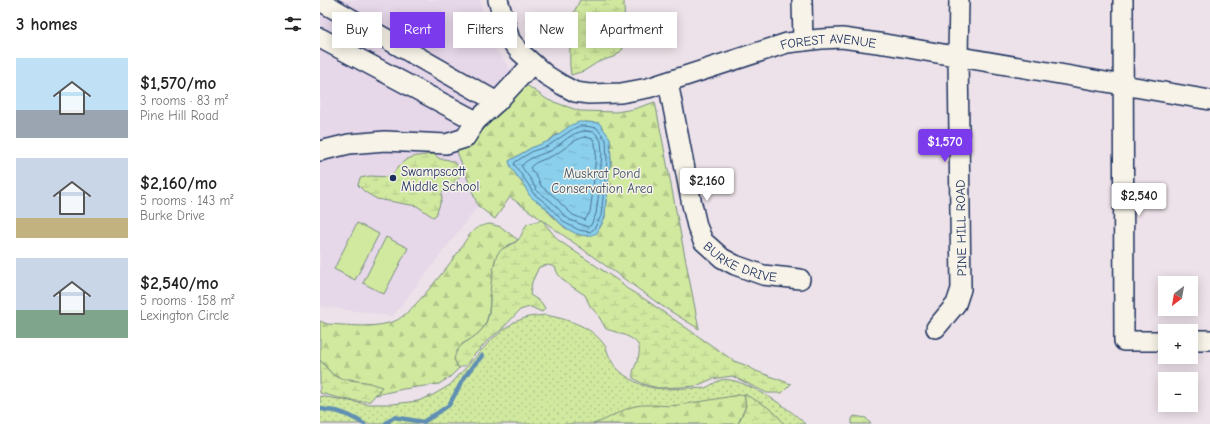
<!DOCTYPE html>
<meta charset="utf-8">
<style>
body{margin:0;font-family:"Comic Neue",sans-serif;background:#f6f6f6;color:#222;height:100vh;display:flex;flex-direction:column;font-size:15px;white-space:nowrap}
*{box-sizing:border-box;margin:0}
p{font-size:13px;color:#767676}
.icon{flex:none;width:22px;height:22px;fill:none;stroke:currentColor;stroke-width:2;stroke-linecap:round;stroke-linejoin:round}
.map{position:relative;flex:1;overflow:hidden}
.side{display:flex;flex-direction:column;background:#fff;width:320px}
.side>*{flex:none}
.hud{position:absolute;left:12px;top:12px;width:380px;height:36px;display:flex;gap:8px}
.needle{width:26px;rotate:211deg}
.fabs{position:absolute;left:838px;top:276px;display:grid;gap:8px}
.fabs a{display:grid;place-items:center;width:40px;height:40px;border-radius:0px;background:#fff;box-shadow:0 2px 10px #0003;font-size:20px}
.price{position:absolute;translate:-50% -34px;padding:0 9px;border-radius:4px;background:#fff;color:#222;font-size:13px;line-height:26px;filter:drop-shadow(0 1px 2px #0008)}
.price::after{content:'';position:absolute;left:50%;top:24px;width:12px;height:9px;margin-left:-6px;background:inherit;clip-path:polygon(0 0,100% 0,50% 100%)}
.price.current{background:#7c3aed;color:#fff}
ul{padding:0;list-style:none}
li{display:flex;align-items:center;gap:12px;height:100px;padding:0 16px}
li span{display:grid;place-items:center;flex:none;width:112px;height:80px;border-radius:0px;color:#555}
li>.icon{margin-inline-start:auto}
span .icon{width:48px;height:48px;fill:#fffc;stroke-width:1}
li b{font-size:17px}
h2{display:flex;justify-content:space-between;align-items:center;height:48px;padding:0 16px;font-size:17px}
.pill{padding:0 14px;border-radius:0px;background:#fff;box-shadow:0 2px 10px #0003;font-size:14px;line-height:36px}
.pill.current{background:#7c3aed;color:#fff}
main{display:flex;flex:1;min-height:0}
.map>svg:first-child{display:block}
</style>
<main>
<section class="side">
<h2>3 homes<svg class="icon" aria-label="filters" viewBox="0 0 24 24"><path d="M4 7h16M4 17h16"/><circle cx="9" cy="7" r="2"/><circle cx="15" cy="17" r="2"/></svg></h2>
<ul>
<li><span style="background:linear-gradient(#bfe0f5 65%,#9aa5b1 0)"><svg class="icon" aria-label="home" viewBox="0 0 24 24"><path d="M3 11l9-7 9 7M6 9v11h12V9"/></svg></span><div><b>$1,570/mo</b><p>3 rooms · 83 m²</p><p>Pine Hill Road</p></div></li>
<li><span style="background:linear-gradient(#c9d6e8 75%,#c2b280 0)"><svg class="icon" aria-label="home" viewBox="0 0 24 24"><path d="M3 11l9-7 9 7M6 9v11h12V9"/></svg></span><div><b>$2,160/mo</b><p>5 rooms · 143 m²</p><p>Burke Drive</p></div></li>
<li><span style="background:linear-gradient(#c9d6e8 65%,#7fa58c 0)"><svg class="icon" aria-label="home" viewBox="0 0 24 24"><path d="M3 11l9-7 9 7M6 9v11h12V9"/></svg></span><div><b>$2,540/mo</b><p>5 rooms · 158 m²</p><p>Lexington Circle</p></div></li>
</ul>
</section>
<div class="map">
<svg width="890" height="424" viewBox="0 0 890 424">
<defs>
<pattern id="grass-dots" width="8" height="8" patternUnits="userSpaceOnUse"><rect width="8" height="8" fill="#d1e99f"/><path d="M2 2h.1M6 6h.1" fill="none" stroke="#b3c88b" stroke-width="1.8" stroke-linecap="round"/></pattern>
<pattern id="forest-firs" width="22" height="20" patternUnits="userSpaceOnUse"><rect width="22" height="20" fill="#d1e99f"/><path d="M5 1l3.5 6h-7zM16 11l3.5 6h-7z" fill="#b3c88b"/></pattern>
<pattern id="wetland-marsh" width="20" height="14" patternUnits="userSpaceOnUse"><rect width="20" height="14" fill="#d1e99f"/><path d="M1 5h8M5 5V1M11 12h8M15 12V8" fill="none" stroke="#b3c88b"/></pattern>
<pattern id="water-ripples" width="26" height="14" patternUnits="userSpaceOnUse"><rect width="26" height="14" fill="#8acfeb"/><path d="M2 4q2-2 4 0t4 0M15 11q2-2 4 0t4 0" fill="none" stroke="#76b2cc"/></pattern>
</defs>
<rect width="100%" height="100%" fill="#ede2e9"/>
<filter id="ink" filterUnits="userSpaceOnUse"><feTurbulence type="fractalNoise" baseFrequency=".025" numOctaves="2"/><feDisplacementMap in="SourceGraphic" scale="8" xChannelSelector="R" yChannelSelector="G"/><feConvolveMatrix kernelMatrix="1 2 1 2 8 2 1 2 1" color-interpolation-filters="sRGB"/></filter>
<g filter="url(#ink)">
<path fill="#e6d7e9" d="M0,0H160L166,26L174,47L193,73L205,84L163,130L136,149L158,206L73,316L0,306Z"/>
<path fill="url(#grass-dots)" stroke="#768c7e" d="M226,315C245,319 269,325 282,342C287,347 287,352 290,358C296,371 311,381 325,386C339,390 352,389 367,388C373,388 379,389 385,388C391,386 396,381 401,380C420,375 473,410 485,424H0V396L47,404H73L98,401L113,395L130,385L171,340L194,322L208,317Z"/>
<path fill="url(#forest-firs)" stroke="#768c7e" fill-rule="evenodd" d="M205,84L228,100L260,111L296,112L314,109L335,102L379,329L342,306L190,197L175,219L158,206L136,149L163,130ZM265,122L279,123L290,139L291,162L289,169L288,193L286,200L285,217L280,228L267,236L258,234L245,228L230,214L226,208L210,196L205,186L197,177L189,161L211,148L226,143L234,136Z
M170,224L181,227L198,240C192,244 182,247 178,254C174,259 174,266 173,272C172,280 170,288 170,297C169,321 166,332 142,344L137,366L139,368L130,377L119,384L83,389L56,395L60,390L31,379H21L13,375L0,360V321L7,324C29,325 54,329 75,321C91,315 128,266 139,251C143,244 148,236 153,231C158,226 164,225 170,224Z
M424,394L426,406L418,424H273C288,420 300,410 315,406C329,403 344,407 358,405C380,402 402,398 424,394Z"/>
<path fill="url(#wetland-marsh)" stroke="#768c7e" d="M260,0H304L305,43L302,50L296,56L278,62L264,71L251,75C249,64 250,53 250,42C250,34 248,27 248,19L254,12Z
M113,154L120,159C130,158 146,166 139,178L121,194L122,198L116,215L113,217L97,206L57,199L45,192L38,185L40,178L50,176L71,177C84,156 90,157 113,154Z
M222,220L238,240L300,282L306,288L326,300L414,361L425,365L436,371L471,384L462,393H447L412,376L392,379L376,386L361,387L338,388L323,384L313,378C312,373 314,369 316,364C318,359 320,353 319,348C318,337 295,332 286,329L278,315L270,306L265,295L245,282L238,274L235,267L228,265L219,267L212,282L210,295L221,302L225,308L222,312L211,307L206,308L200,310L180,331L169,339L160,349L151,358L146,365L139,368L134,360C137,340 155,342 165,325C172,312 169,297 171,283C172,279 173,275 173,271C174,265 175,258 178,253C183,246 193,246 198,240C202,236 203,229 207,224Z
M0,360L13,375L21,379L46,382L62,387L50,401C34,403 16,397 0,393Z
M424,394C439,402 455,409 464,424H418L426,406Z
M534,416L546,418L551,424H532V419Z"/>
<path fill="#d1e99f" stroke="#768c7e" d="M37,223L59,234L35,280L14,269Z
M66,237L88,248L64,294L43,283Z"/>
<path fill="url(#water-ripples)" stroke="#5e8fb3" d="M259,122H265L279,123L290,138L291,162L289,169L288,193L286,200L285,217L277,233C257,243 238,222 226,208C222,204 215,201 211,197C208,194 207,191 205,187C200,177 191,172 189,161L211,148L229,141L251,125Z"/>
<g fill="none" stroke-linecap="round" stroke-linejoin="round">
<path stroke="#476f96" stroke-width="1" d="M260,126H265L277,128L286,140L287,161L281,216L274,229L270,232L259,230L247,224L241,219L228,205L213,193L208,184L194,164L195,162L213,151L228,146L253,129Z
M265,131L274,132L277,135L281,141L282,152L279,191L276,214L271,225L268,227L250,220L244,215L231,201L216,190L212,181L201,166C209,157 221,155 232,150C243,143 251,132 265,131Z
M265,137L273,139L275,143L276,152L273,190L270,212L265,220L253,215L241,204L235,197L221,186L218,179L210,168C215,161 224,160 232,156C244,151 252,139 265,137Z"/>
<path stroke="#5e8fb3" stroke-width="4.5" d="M0,408C5,411 11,410 16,411C27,414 35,418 44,424
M65,424L74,417L103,422L116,414L129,405L144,378L152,367L162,356"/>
<g stroke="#1b2f5e" stroke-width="22">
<g id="minor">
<path id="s1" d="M178,0L190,40L200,52L226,75L242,85L255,92L269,94L301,93L328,88L467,43L501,39L522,38L565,44L890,100"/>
<path d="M482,0L483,41"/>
<path d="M803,0L804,341H845"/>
<path d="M0,1L177,102"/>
<path d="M0,38L156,121"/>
<path id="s2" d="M348,82L371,200L377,226L383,241L402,258L415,265L443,275L480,279"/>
<path d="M0,151L29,144L65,141L126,144L145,138L156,121L177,102L212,64"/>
<path d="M616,328L636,304L641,289L638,56L639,0"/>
<path d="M871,340H890"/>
</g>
</g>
<use href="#minor" stroke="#f7f3e8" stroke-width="19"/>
</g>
</g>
<circle fill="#1b2f5e" stroke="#f7f3e8" stroke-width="1.5" cx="73" cy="178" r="4"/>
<g text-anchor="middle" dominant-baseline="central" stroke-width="3" stroke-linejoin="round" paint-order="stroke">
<g font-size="13" fill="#1b2f5e" stroke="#f7f3e8">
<text stroke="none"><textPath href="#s1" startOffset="387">FOREST AVENUE</textPath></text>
<text transform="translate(641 228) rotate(-91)">PINE HILL ROAD</text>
<text stroke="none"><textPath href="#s2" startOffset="207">BURKE DRIVE</textPath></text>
</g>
<g font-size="13" fill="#1b2f5e" stroke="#f7f3e8" text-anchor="start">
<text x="81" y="171">Swampscott<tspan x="81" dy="15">Middle School</tspan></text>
</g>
<g font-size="13" fill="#3f546b" stroke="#f7f3e8">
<text x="282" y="173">Muskrat Pond<tspan x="282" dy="15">Conservation Area</tspan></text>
</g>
</g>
</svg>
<div class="fabs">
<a><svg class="needle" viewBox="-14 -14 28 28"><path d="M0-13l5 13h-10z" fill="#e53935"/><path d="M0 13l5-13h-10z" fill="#767676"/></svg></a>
<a>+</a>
<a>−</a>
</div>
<b class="price current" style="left:625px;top:163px">$1,570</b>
<b class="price" style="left:387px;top:202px">$2,160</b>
<b class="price" style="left:819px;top:217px">$2,540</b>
<div class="hud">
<a class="pill">Buy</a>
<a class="pill current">Rent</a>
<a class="pill">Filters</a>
<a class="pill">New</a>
<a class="pill">Apartment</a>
</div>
</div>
</main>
